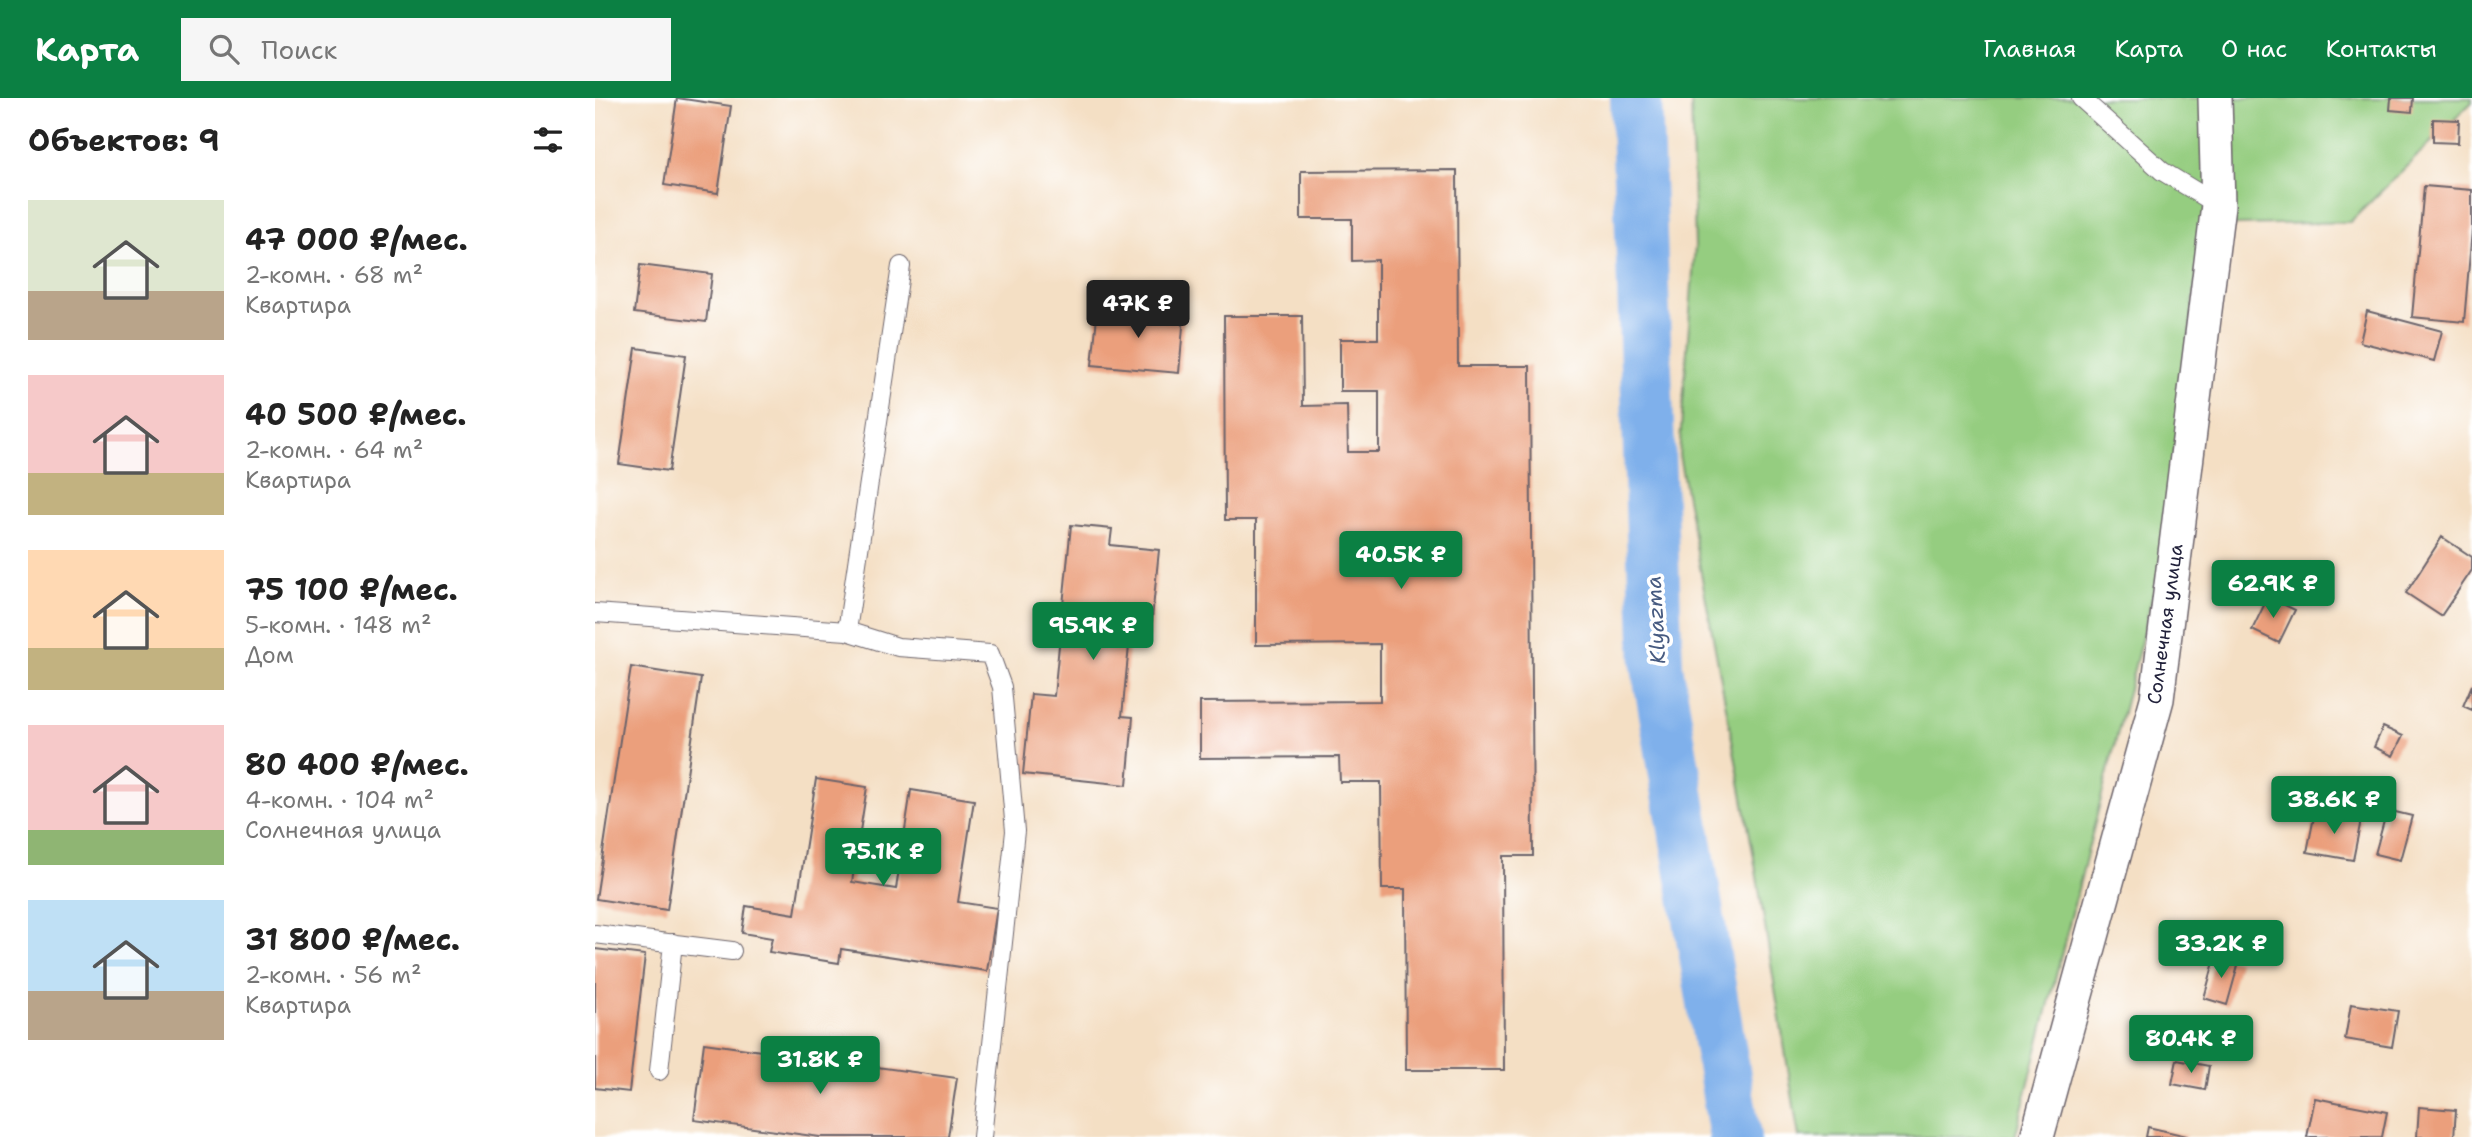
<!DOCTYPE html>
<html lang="ru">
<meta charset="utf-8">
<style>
body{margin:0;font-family:"Shantell Sans",sans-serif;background:#f6f6f6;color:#222;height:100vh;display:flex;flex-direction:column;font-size:26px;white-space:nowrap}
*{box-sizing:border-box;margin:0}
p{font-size:23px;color:#767676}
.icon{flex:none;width:38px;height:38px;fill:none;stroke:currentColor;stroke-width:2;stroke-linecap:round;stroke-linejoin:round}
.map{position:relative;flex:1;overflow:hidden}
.drawer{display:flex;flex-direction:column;background:#fff;width:595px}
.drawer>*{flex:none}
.price{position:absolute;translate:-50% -60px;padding:0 16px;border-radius:7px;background:#0b8043;color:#fff;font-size:23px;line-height:46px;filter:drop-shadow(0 2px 4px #0008)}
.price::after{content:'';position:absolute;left:50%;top:42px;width:21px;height:16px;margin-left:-10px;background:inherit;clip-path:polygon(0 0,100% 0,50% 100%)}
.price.selected{background:#222;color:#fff}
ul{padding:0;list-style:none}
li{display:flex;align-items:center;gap:21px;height:175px;padding:0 28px}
li span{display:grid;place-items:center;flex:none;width:196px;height:140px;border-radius:0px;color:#555}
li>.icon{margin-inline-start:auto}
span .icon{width:84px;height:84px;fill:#fffc;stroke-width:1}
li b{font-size:30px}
h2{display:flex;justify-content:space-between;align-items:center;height:84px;padding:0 28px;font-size:30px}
header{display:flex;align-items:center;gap:42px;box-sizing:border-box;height:98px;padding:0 35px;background:#0b8043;color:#fff}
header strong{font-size:33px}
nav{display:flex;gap:38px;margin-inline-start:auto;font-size:24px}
.search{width:490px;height:63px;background:#f6f6f6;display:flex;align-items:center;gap:18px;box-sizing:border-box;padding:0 24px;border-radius:0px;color:#767676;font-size:26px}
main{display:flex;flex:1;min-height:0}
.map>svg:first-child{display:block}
</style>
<header>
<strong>Карта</strong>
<div class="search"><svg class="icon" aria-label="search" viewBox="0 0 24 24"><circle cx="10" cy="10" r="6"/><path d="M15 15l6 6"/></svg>Поиск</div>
<nav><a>Главная</a><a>Карта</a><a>О нас</a><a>Контакты</a></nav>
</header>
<main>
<section class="drawer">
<h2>Объектов: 9<svg class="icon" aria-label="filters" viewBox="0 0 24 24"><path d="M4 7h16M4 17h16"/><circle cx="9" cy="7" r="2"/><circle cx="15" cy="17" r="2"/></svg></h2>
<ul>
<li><span style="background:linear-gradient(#dfe7d0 65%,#b9a48a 0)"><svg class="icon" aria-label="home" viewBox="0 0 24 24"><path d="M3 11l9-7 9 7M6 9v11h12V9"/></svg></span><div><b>47 000 ₽/мес.</b><p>2-комн. · 68 m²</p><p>Квартира</p></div></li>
<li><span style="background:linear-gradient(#f6c9c9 70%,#c2b280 0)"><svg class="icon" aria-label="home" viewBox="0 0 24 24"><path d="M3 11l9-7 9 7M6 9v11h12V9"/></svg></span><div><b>40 500 ₽/мес.</b><p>2-комн. · 64 m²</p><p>Квартира</p></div></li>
<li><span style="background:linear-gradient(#ffd9b3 70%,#c2b280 0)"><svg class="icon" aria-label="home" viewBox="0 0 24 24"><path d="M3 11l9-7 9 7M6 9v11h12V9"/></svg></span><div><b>75 100 ₽/мес.</b><p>5-комн. · 148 m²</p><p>Дом</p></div></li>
<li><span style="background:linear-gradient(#f6c9c9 75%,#8fb573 0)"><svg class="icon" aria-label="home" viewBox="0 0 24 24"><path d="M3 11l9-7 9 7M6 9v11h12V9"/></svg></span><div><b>80 400 ₽/мес.</b><p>4-комн. · 104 m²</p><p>Солнечная улица</p></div></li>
<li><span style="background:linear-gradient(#bfe0f5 65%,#b9a48a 0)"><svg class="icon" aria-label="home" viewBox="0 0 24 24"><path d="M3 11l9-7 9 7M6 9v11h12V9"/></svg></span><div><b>31 800 ₽/мес.</b><p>2-комн. · 56 m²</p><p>Квартира</p></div></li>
</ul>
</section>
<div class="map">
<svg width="1877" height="1039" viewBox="0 0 1877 1039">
<rect width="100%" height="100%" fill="#fff"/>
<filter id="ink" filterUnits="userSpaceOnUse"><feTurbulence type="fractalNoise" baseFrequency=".0143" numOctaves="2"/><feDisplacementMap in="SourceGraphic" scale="14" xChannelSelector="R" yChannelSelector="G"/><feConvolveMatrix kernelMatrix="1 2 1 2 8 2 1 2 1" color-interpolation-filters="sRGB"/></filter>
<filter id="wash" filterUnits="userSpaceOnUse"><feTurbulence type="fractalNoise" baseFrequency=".00686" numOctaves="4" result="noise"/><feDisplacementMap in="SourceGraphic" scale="28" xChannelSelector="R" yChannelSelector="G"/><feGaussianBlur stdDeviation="1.57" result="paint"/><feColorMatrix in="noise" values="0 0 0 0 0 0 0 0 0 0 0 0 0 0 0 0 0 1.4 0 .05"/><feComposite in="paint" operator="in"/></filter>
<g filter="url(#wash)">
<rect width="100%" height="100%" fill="#f4dfc4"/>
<path fill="#95cd80" stroke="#5c785e" stroke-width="2" d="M1096,0H1877V4L1755,124L1608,128L1566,465L1420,1039H1204L1158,754L1084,357L1100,148Z"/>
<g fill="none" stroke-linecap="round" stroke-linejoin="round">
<path stroke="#7fb0eb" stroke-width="52" d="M1041,0L1062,568L1140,1039"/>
</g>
<g id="blocks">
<path fill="#eb9f7c" d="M82,0L136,8L123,95L69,87Z
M1796,0H1818L1817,14L1795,12Z
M1838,21L1864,22L1863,45L1838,44Z
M862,72L863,268H935L938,758H908L909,972H811L810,791H787L786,684H745L744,659L605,660V604L785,603V546L661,547V422H630L629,218H707L708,308L752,307L753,354H784V293H745V241H783V162L757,163V121H706V73Z
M1829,88L1877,92V132L1869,224L1817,219Z
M45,167L117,176L111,224L39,215Z
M503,209L589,217L584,275L497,267Z
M1772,213L1847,233L1839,263L1765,244Z
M41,250L91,257L74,373L24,366Z
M476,427L517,431L515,447L564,452L555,540L535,538L527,618L538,619L532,687L428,676L436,596L459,598Z
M1847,439L1877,459V472L1846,518L1811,495Z
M1673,499L1700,512L1684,545L1657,532Z
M36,569L106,580L72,812L1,801Z
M1877,587V612L1868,608Z
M1788,629L1808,638L1798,658L1779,649Z
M221,681L272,689L257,784L301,791L316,692L379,702L363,804L402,810L392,873L246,851L244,865L174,854L177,840L147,835L151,808L200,816Z
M1792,712L1817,718L1805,762L1780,756Z
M1720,714L1766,722L1758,762L1712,754Z
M0,851L50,857L34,994L0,990Z
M1621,857L1644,864L1632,907L1609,900Z
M1756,906L1803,913L1797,949L1750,941Z
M109,945L362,980L353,1039H225L99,1022Z
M1582,962L1614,968L1610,992L1577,986Z
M1720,1000L1792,1014L1787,1039H1712Z
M1824,1009L1861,1012L1859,1039H1822Z
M1553,1029L1592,1038V1039H1551Z"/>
</g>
</g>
<g filter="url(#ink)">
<use href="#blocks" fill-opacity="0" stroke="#6c646b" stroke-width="2"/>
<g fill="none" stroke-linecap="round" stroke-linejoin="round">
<g stroke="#6c646b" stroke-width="20">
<path id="lane" d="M1486,0L1567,73L1623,107
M306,168L252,533L303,549L395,556L407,589L420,733L387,1039
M0,515L252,533
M0,836L137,853
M64,973L78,845"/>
</g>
<g stroke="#6c646b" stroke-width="36">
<path id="street" d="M1442,1039L1562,601L1623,107L1620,0"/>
</g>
<use href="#lane" stroke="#fff" stroke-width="18"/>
<use href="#street" stroke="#fff" stroke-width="33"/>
</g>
</g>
<g text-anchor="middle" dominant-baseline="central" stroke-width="7" stroke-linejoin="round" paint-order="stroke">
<g font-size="19" fill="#22223b" stroke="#fff">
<text transform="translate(1570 526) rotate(-82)">Солнечная улица</text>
</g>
<g font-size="21" font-style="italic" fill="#475b81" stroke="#fff">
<text transform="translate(1061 522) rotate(-93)">Klyazma</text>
</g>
</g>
</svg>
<b class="price selected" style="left:543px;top:242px">47K ₽</b>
<b class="price" style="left:806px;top:493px">40.5K ₽</b>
<b class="price" style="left:1678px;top:522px">62.9K ₽</b>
<b class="price" style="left:498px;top:564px">95.9K ₽</b>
<b class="price" style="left:1739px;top:738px">38.6K ₽</b>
<b class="price" style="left:288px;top:790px">75.1K ₽</b>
<b class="price" style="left:1626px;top:882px">33.2K ₽</b>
<b class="price" style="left:1596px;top:977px">80.4K ₽</b>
<b class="price" style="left:225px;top:998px">31.8K ₽</b>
</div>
</main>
